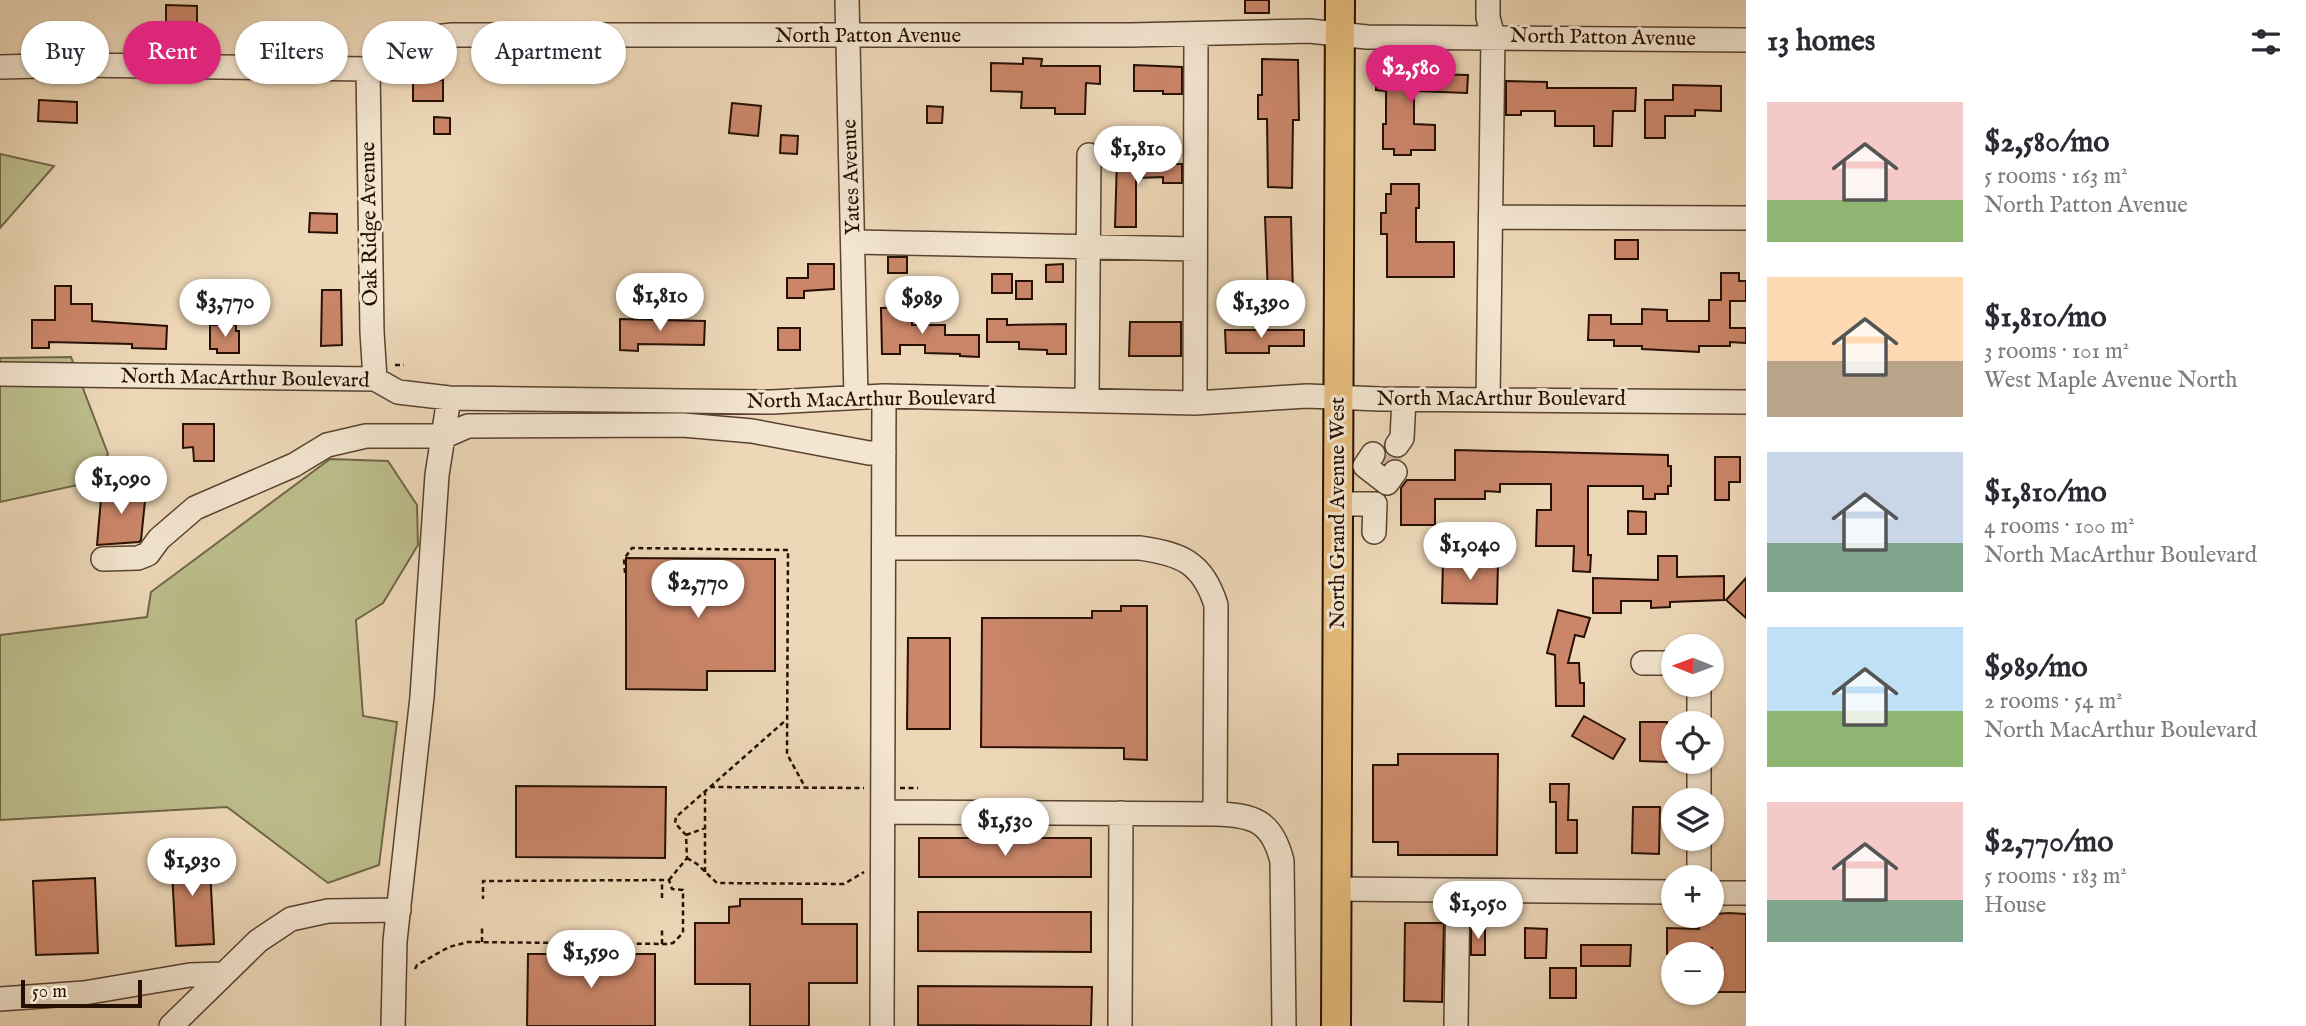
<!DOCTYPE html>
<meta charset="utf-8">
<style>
body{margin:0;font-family:"IM FELL English",serif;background:#f2f2f3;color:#2b2b33;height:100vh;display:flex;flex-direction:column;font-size:26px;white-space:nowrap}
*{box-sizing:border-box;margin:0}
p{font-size:23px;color:#7c7c81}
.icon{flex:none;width:38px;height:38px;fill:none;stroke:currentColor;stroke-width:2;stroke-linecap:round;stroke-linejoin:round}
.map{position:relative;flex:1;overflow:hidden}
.drawer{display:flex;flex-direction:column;background:#fff;width:560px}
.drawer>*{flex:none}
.banner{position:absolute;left:21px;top:21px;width:665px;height:63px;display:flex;gap:14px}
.needle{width:46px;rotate:271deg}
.fabs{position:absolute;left:1661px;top:634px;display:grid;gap:14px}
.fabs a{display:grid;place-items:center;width:63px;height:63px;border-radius:50%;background:#fff;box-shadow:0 2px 5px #0004;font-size:35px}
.scale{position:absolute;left:21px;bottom:18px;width:121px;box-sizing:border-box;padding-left:7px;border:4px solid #261003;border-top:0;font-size:19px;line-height:24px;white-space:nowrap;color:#261003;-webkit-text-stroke:5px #f3e5d0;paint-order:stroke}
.price{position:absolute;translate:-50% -60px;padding:0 16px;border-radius:24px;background:#fff;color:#222;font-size:23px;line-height:46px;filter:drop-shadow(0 2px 4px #0008)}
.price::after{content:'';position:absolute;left:50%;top:42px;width:21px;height:16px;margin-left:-10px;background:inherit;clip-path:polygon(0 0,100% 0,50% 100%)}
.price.current{background:#db2777;color:#fff}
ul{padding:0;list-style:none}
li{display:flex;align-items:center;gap:21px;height:175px;padding:0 21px}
li span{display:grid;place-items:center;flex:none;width:196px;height:140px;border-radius:0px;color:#555}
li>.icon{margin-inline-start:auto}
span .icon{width:84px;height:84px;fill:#fffc;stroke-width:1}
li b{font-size:30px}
h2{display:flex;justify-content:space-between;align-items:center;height:84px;padding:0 21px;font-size:30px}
.tag{padding:0 24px;border-radius:32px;background:#fff;box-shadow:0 2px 5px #0004;font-size:24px;line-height:63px}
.tag.current{background:#db2777;color:#fff}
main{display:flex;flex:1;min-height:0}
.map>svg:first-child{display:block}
</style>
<main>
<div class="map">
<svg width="1746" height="1026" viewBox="0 0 1746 1026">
<rect width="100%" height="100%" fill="#edd7b7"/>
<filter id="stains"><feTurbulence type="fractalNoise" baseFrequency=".00286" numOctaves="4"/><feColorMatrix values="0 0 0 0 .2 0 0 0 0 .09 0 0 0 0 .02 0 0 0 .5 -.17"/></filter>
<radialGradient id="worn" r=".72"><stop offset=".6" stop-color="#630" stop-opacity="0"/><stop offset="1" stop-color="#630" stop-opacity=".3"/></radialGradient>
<path fill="#bcbd8c" stroke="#716648" stroke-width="2" d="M0,154L54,166L0,228Z
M71,357L108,454L96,481L0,502V358Z
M330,459L388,461L417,505L418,545L383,603L356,620L363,716L397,722L379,865L328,883L227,807L0,820V635L147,617L151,592Z"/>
<path fill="#cb866a" stroke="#261003" stroke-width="2" d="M1245,0H1269V13H1245Z
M166,5L197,6V29L166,28Z
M1023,58L1042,59L1041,66H1100V84L1086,83L1085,114H1055V108H1021L1022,92L991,91V63L1023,64Z
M1262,59L1298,60L1299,120H1293L1292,188L1268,187L1267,119H1258V95H1262Z
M1134,65L1182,67V94H1163V91H1134Z
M1377,66L1426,67V74L1468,75L1467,93L1414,91V124L1435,125V150H1411V155H1394V149H1383V124H1386V91L1376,90Z
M413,78L443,80V101H413Z
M1506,81L1547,82V88H1636L1635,111H1613L1612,146H1594V126H1555V111H1521V115H1506Z
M1673,85L1721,86V111L1695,110V116H1665V138H1645V100H1673Z
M39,100L77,102V123L38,121Z
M732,103L761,106L758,136L729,133Z
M927,106L943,107L942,123H927Z
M434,117L450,118V134H434Z
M781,135L798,136L797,154L780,153Z
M1117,159H1139V164H1182V183H1163V177L1136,178V227H1115Z
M1391,184H1419V208H1416V242H1454V277H1387V234H1381V213H1386V194H1391Z
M310,213L337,214V233L309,232Z
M1265,217H1291L1293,295H1268Z
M1615,240H1638V259H1615Z
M888,257H907V273H888Z
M808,264H834V289L804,291V298H787V278H808Z
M1063,264V282H1046V265Z
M1721,273H1739V281H1746V301H1730V328H1746V343L1730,342V346H1699V352L1642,349V346H1614V340H1588L1589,315H1611V324H1642V309L1667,310V321H1709V300H1721Z
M992,274H1012V293H992Z
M1016,281H1032V299H1016Z
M55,286H71V304H92V321L167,326L166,349L132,348V344L49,342V348H32V320H55Z
M322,290H341L342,345L321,346Z
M912,307V325H945V335H979V357L960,356V354L925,353V345H900V354H882L881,308Z
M620,319L705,321L704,345L638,344V351L620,350Z
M987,319H1007V325L1066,324V354H1047V350L1019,349V342H987Z
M1130,322H1181V356H1129Z
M210,325H236V331H239V353H217V349H210Z
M778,328H800V350H778Z
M1225,330H1304V346H1269V353H1226Z
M183,424H214V461H194L193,447L183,448Z
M1455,450L1668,455V466H1671V486H1668V494H1655V499H1643V486H1588V555H1591L1590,572L1573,571L1574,546H1536L1537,510H1551V484H1500V492L1485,491V499H1435V525H1401V488L1407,480H1455Z
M1715,457H1740V482H1729V500H1715Z
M102,487L146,491L141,540L139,542L97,545Z
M1628,511L1646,512V534H1628Z
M1658,556H1677V577L1724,576V600L1670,602V607L1651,608V601H1621V613H1593V578L1658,580Z
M626,558L775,559V671H707V690L626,689Z
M1443,560L1498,561L1497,604L1442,603Z
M1746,578V618L1726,600Z
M1121,606H1147V760L1124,759V748L981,747L982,618H1092V611H1121Z
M1558,610L1590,618L1584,637L1575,635L1568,663H1579L1580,683H1584V706H1556L1555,655L1547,653Z
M908,638H950V729H907Z
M1584,716L1625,739L1613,759L1572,736Z
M1640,722H1667V762L1640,761Z
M1398,754H1498L1497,855H1398V842H1373V765H1398Z
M1550,784H1569L1568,820H1577V853H1556V802H1550Z
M516,786L666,787L665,858L516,857Z
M1633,807H1660L1659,854L1632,853Z
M919,838H1091V877H919Z
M209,851L214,944L176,946L171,852Z
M95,878L98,953L36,955L33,881Z
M740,899H802V924H857V983H809V1026H750V984H695V923H729V907L740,906Z
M918,912H1091V952L918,951Z
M1729,913L1746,914V992H1712V948L1688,947L1687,954H1667V928L1699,929V915Z
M1405,923H1444L1442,1002L1404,1001Z
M1471,927H1485V955H1471Z
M1525,928L1547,929L1546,958H1525Z
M1581,945H1631L1630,966H1581Z
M528,954H655V1026H527Z
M1550,968H1576V998H1550Z
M918,986L1092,987L1091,1026L918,1025Z"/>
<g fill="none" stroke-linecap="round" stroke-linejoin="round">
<path stroke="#cfb99c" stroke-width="23" stroke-dasharray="23 11" stroke-linecap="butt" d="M1385,464L1397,445"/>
<g stroke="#584230" stroke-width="26">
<path id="minor" d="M847,0L856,397
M0,67L82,65L368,69C389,43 421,38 452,35H1131L1309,31L1367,37L1746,40
M368,69L372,332L375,379
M1491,217L1746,218
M854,242L1195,249
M0,374L375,379L398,392L449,398L772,402L884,396L1195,403L1307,396L1380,399L1746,402
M1087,399L1089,155
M1488,399L1493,37L1488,17V0
M1195,403L1196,34
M1397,445L1402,438L1404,399
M1373,454L1365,466L1387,483L1395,472
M1338,504H1375L1374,532
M884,548H1140C1182,554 1203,563 1216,605L1215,814
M103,559L138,558L148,554L159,539L195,508L294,465L327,445L366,436H445L468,426L683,425L752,431L869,453H884
M1643,663H1673
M1699,723V684
M1699,800V761
M884,812L1215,814C1254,815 1272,821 1282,861L1284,1026
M1699,838V877
M1336,889L1673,892
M1712,893H1746
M0,999L84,993L190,975L223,974
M171,1026L258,941L291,919L328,911L399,910
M393,1026L395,941L422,697L437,475L449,398
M882,1026L884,396
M1120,1026L1121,813
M1456,1026L1458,890"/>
</g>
<g stroke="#261003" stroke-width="32">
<path id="major" d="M1336,1026L1340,0"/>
</g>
<path stroke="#261003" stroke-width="2.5" stroke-dasharray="5 3.5" stroke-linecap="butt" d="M395,365H404
M625,573L624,559L632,548L788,550L787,754L805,787
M710,787L864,788
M900,788H918
M686,835L705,828
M687,858L697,864L717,883L844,884L864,872
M705,872V791
M669,880L687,858L686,835L675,823L676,817L786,720
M662,898V881
M482,942V925
M662,944V927
M415,969L417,965L449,947L468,942L667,944L673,943L683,933V890L672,889L669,880L483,881V899"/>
<use href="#minor" stroke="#f3e5d0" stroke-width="23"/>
<use href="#major" stroke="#e6bc7c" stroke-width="28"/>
</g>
<g text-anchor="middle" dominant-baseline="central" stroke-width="6" stroke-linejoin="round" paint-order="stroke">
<g font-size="21" fill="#261003" stroke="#f3e5d0">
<text x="868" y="36">North Patton Avenue</text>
<text transform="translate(1603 38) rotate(1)">North Patton Avenue</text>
<text transform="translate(852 177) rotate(-92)">Yates Avenue</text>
<text transform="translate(370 224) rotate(-91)">Oak Ridge Avenue</text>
<text transform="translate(245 379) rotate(1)">North MacArthur Boulevard</text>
<text x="1501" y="399">North MacArthur Boulevard</text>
<text transform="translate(871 400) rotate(-1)">North MacArthur Boulevard</text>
<text transform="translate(1338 513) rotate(-90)">North Grand Avenue West</text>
</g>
</g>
<rect width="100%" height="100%" filter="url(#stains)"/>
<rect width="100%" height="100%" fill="url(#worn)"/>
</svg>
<div class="fabs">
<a><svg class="needle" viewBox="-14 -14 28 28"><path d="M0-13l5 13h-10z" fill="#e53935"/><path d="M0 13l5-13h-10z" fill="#7c7c81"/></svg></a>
<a><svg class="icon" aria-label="locate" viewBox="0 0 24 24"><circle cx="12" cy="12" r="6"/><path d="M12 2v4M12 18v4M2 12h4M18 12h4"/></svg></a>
<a><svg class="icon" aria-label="layers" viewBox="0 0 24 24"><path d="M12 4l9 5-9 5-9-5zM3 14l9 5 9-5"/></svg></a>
<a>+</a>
<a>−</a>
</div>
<div class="scale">50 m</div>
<b class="price current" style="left:1411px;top:105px">$2,580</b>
<b class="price" style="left:1138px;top:186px">$1,810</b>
<b class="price" style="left:660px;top:333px">$1,810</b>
<b class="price" style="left:922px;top:336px">$989</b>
<b class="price" style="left:225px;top:339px">$3,770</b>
<b class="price" style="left:1261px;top:340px">$1,390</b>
<b class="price" style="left:121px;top:516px">$1,090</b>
<b class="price" style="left:1470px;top:582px">$1,040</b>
<b class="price" style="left:698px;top:620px">$2,770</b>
<b class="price" style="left:1005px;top:858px">$1,530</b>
<b class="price" style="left:192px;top:898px">$1,930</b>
<b class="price" style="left:1478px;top:941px">$1,050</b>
<b class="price" style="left:591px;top:990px">$1,590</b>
<div class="banner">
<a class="tag">Buy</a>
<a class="tag current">Rent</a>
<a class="tag">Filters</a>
<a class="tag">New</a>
<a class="tag">Apartment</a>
</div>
</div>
<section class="drawer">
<h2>13 homes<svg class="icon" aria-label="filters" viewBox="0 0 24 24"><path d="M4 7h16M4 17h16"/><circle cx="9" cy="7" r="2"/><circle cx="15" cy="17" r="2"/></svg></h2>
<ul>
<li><span style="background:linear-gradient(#f6c9c9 70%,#8fb573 0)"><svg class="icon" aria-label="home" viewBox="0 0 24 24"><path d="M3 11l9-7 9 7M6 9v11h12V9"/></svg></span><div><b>$2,580/mo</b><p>5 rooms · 163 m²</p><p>North Patton Avenue</p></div></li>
<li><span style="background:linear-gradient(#ffd9b3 60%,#b9a48a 0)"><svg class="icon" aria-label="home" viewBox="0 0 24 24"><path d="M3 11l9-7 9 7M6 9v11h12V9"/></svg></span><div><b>$1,810/mo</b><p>3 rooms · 101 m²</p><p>West Maple Avenue North</p></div></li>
<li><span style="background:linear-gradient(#c9d6e8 65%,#7fa58c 0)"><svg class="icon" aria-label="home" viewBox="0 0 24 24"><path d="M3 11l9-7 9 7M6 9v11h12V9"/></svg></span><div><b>$1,810/mo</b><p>4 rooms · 100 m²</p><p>North MacArthur Boulevard</p></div></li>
<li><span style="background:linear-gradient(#bfe0f5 60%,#8fb573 0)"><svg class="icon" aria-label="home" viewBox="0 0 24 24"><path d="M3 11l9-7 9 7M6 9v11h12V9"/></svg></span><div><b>$989/mo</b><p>2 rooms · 54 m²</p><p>North MacArthur Boulevard</p></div></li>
<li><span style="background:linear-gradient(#f6c9c9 70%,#7fa58c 0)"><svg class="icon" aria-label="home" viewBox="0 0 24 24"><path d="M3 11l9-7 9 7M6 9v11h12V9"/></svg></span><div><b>$2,770/mo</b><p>5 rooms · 183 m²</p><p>House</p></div></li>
</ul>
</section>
</main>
